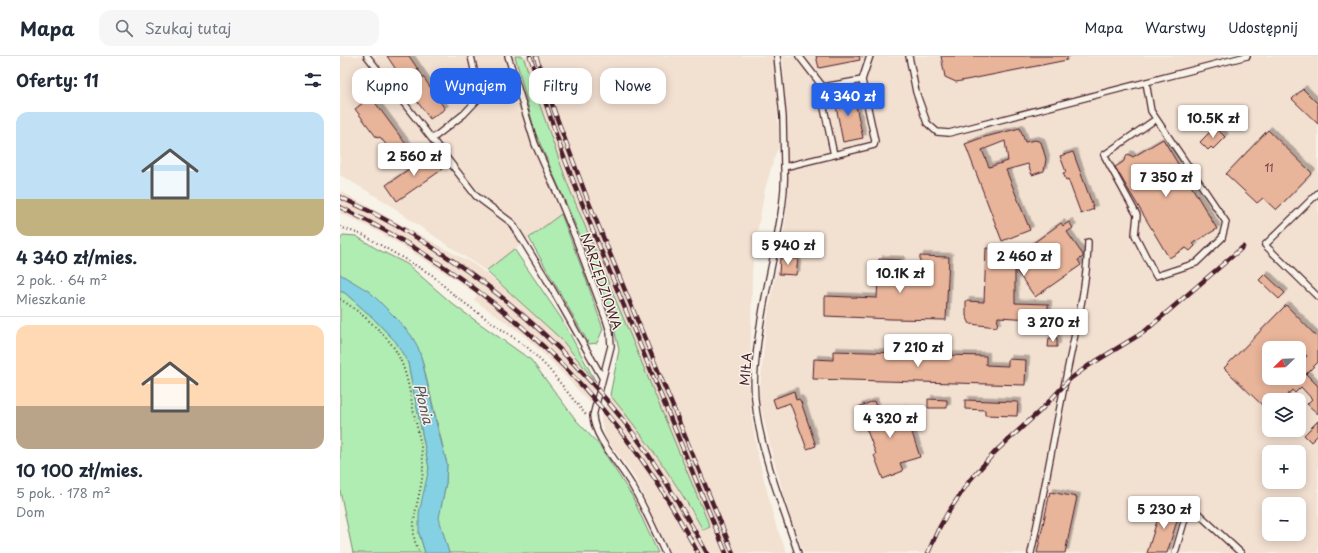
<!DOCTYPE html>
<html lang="pl">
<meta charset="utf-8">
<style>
body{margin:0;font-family:"Playpen Sans",sans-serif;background:#f6f6f7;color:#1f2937;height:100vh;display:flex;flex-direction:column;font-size:15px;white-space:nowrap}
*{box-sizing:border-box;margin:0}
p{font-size:13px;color:#747a83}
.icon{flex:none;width:22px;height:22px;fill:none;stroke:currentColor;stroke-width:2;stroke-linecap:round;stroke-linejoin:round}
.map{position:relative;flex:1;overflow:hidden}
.details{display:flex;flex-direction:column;background:#fff;width:340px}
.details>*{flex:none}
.top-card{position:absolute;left:12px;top:12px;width:380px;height:36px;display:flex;gap:8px}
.needle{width:26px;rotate:247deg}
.tools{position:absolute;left:922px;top:285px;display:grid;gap:8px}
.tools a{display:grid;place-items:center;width:44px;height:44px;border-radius:8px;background:#fff;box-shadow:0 2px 10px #0003;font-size:20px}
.price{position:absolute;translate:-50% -34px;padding:0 9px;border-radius:4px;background:#fff;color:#222;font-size:13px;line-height:26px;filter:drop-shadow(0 1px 2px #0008)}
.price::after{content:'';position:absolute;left:50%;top:24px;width:12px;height:9px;margin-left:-6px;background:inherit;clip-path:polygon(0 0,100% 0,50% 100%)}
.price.selected{background:#2563eb;color:#fff}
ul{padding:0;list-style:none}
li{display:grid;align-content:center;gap:8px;height:212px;padding:0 16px}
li+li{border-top:1px solid #e0e1e3}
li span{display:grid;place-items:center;height:124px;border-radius:12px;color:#555}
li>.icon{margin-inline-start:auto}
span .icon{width:72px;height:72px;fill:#fffc;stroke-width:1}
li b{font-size:17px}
h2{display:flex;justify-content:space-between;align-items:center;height:48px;padding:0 16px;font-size:17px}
.pill{padding:0 14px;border-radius:12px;background:#fff;box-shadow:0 2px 10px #0003;font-size:14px;line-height:36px}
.pill.selected{background:#2563eb;color:#fff}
header{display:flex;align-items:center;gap:24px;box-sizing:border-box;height:56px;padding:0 20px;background:#fff;border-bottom:1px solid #e0e1e3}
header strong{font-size:19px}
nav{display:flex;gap:22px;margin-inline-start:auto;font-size:14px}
.search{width:280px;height:36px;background:#f6f6f7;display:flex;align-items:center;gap:10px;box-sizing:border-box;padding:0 14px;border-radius:12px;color:#747a83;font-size:15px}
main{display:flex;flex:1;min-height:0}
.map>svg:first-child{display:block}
</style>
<header>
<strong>Mapa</strong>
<div class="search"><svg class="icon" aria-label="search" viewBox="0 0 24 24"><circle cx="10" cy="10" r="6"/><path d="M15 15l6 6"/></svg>Szukaj tutaj</div>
<nav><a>Mapa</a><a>Warstwy</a><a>Udostępnij</a></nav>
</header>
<main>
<section class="details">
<h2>Oferty: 11<svg class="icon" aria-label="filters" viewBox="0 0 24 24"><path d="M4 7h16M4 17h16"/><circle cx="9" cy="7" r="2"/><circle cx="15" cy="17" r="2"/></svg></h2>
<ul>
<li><span style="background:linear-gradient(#bfe0f5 70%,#c2b280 0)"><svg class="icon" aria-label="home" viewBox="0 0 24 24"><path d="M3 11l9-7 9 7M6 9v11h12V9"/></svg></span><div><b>4 340 zł/mies.</b><p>2 pok. · 64 m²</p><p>Mieszkanie</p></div></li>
<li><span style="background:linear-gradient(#ffd9b3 65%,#b9a48a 0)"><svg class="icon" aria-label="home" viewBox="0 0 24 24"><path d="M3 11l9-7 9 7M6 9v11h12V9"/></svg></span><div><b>10 100 zł/mies.</b><p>5 pok. · 178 m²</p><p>Dom</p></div></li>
</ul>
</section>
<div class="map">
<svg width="978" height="497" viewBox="0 0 978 497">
<defs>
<filter id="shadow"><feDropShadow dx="3.5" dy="-3.5" stdDeviation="0" flood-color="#0004"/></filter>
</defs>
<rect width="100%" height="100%" fill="#f7f3e8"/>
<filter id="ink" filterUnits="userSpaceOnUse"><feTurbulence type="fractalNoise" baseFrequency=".025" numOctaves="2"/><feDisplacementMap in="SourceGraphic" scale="8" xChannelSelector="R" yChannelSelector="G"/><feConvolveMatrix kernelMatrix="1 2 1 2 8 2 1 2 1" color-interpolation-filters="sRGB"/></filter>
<g filter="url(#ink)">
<path fill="#f2e0d1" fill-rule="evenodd" d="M0,0H175L195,76L228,153L146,215L72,165L46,146L0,119Z
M183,0H435L439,90L435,99L425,133L414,194L412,216L410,334L411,357L417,396L436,470L447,497H330L295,422L266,382L261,365V360L270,339L304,381L321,405L362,474L228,129L197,41Z
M443,0H978V497H464L451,463L431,394L419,343L426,269L445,170L448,141ZM929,292H959V322H929ZM929,344H959V374H929ZM929,396H959V426H929ZM929,448H959V478H929Z
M0,135L135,209L182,246L221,283L256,326L250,347L208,302L181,277L134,244L137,239L113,222L59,188L33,173L0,157Z"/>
<path fill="#b0edb3" stroke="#7d866f" d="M175,0H183L197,41L228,129L370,471L363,474C336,426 305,381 270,339L279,294L270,254L238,175L195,76Z
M221,158L246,223L263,273L257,287L249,288L189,182Z
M3,179L16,180L37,193L67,208L115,250L191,304L236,364L260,390L292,440L318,497H109L98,464L106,427L107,408L82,304C70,265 31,242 0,218V185Z
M174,193L221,262L256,326L221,283L146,215Z
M0,235L5,237L32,261L56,286L68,307L89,412L79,477L85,497H13L0,435Z"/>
<path fill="#83d1e2" stroke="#6c8a99" d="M0,218L30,236L56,262L71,279L78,291L82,304L96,366L107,408L106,427L99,462L109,497H85L79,477V457L89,412L68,307L56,286L32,261L5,237L0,235Z"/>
<path fill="#e8b49a" stroke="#4a1f2b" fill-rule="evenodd" filter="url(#shadow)" d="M47,0H69L105,53L90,63L62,25L63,24Z
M476,0H519L520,4L479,12Z
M601,0H727V4L616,26L605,21Z
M963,33L978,48V68L952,43Z
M513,36L523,82L503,86L494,40Z
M31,41L68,91L56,101L40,81L37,82L15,53Z
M875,71L885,81L873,93L871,91L868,94L860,86Z
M680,72L685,86L695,84L701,86L706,103L704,115L692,119L688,108L666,114L690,174L662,185L625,88L641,82ZM665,85L668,105L649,111L642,94Z
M928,74L972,117L936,154L923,142L917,147L886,118Z
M823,83L877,173L853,187L855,190L850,195L846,192L829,202L775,111L783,106L788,98L793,101Z
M733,96L754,153L741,158L728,123L726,124L723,117L726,116L720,100Z
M92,97L103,113L57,145L46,129Z
M729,166L733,172L727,176L743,199V201L738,204L741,209L695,241L675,213V247L708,248V264L658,261L657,271L630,268L626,260V245L644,246L646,192L668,193L667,206L721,167L723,170Z
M580,200L609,201L606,264L551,263L485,260V240L537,242L539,203L561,204L560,226L579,227Z
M440,202L458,203L456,219L439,218Z
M925,218L945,237L939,243L919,224Z
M946,249L978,282V306L966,318L978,330V358L967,348L972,343L961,331L955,337L952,334L943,344H929V356L884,312ZM929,292H959L967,300L959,308V322H929Z
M709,282H717V291H708Z
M596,294L606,295V299L646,300V309L668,310V303L686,304L685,329L473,323L474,303L493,304V295L596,298Z
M454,335L456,344L459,343L461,346L476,390L467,393L450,347L436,352L433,343Z
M588,343L607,344V352H588Z
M625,344L678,346L677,360L645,359V354L625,353Z
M534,345L539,360L564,352L580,401L560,407L563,415L543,423L534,399L536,398L518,351Z
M978,365V379L971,386L964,379Z
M710,436L737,441L725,497H697Z
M822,449L840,455L827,497H807Z"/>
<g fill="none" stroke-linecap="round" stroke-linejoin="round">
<g stroke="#4a1f2b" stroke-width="8">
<path id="lane" d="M27,0L92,83L124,58L140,41L131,0
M168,0L195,88L218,139L236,183L266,263L270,276L271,290L253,360C254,382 283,412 294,433C305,453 315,475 325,497
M437,0L443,61L444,111
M459,0L483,31L481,38L494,99
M569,0L576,36L587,67L597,76L609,77L907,0
M806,26L811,55L886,166L882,182L856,207L816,220L795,179L797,159L764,99L816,63
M483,31L522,24
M92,83L136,140L172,167L207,224L262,321
M978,137L925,189L978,241
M458,497C440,442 409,370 415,312C418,274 426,236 434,198C439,169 446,140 444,111L534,89L535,85L522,24L530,0
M691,497C704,438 714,380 726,321C735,275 747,233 748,186
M835,497L849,449L901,497"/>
</g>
<path stroke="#4a1f2b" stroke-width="2" stroke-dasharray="1 3" stroke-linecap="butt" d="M0,171L25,180L92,219L115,240L141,259L187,291L208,312L246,359
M0,243C18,254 47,278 57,297C68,317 70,340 75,362C78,375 84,401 83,413C82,435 72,457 74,479C74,485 77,491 79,497"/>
<use href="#lane" stroke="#f7f3e8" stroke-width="5.5"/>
<g stroke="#4a1f2b" stroke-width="4.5">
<path id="rail" d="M190,0L222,96L253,175L386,497
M196,0L215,57L247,142L393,497
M0,141C117,194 219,278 296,381C323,418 345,457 367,497
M0,151C127,213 231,299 311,417C328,442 343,470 358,497
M588,497L598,474L607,458L630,424L656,395L701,354L730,323L748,310L804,276L903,191"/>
</g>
<use href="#rail" stroke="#f7f3e8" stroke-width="3" stroke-dasharray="9" stroke-linecap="butt"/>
</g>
</g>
<g text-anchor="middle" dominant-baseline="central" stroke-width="3" stroke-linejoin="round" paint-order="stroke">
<g font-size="11" fill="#724447">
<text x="929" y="111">11</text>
</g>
<g font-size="13" fill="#4a1f2b" stroke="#f7f3e8">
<text transform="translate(262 225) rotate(71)">NARZĘDZIOWA</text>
<text transform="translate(405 313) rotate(-86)">MIŁA</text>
</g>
<g font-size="14" font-style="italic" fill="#5b5462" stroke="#f7f3e8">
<text transform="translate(84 348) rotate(76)">Płonia</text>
</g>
</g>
</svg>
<div class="tools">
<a><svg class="needle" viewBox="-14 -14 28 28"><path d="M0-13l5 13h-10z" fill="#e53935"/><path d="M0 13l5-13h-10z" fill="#747a83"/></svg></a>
<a><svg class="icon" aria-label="layers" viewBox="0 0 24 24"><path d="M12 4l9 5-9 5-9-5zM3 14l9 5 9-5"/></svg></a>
<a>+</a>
<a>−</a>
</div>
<b class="price selected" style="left:508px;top:61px">4 340 zł</b>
<b class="price" style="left:873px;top:83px">10.5K zł</b>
<b class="price" style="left:74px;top:121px">2 560 zł</b>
<b class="price" style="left:826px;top:142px">7 350 zł</b>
<b class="price" style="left:448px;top:210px">5 940 zł</b>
<b class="price" style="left:684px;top:221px">2 460 zł</b>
<b class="price" style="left:560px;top:238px">10.1K zł</b>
<b class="price" style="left:713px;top:287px">3 270 zł</b>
<b class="price" style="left:578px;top:312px">7 210 zł</b>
<b class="price" style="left:550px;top:383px">4 320 zł</b>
<b class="price" style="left:824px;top:474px">5 230 zł</b>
<div class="top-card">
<a class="pill">Kupno</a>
<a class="pill selected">Wynajem</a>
<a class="pill">Filtry</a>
<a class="pill">Nowe</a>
</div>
</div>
</main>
